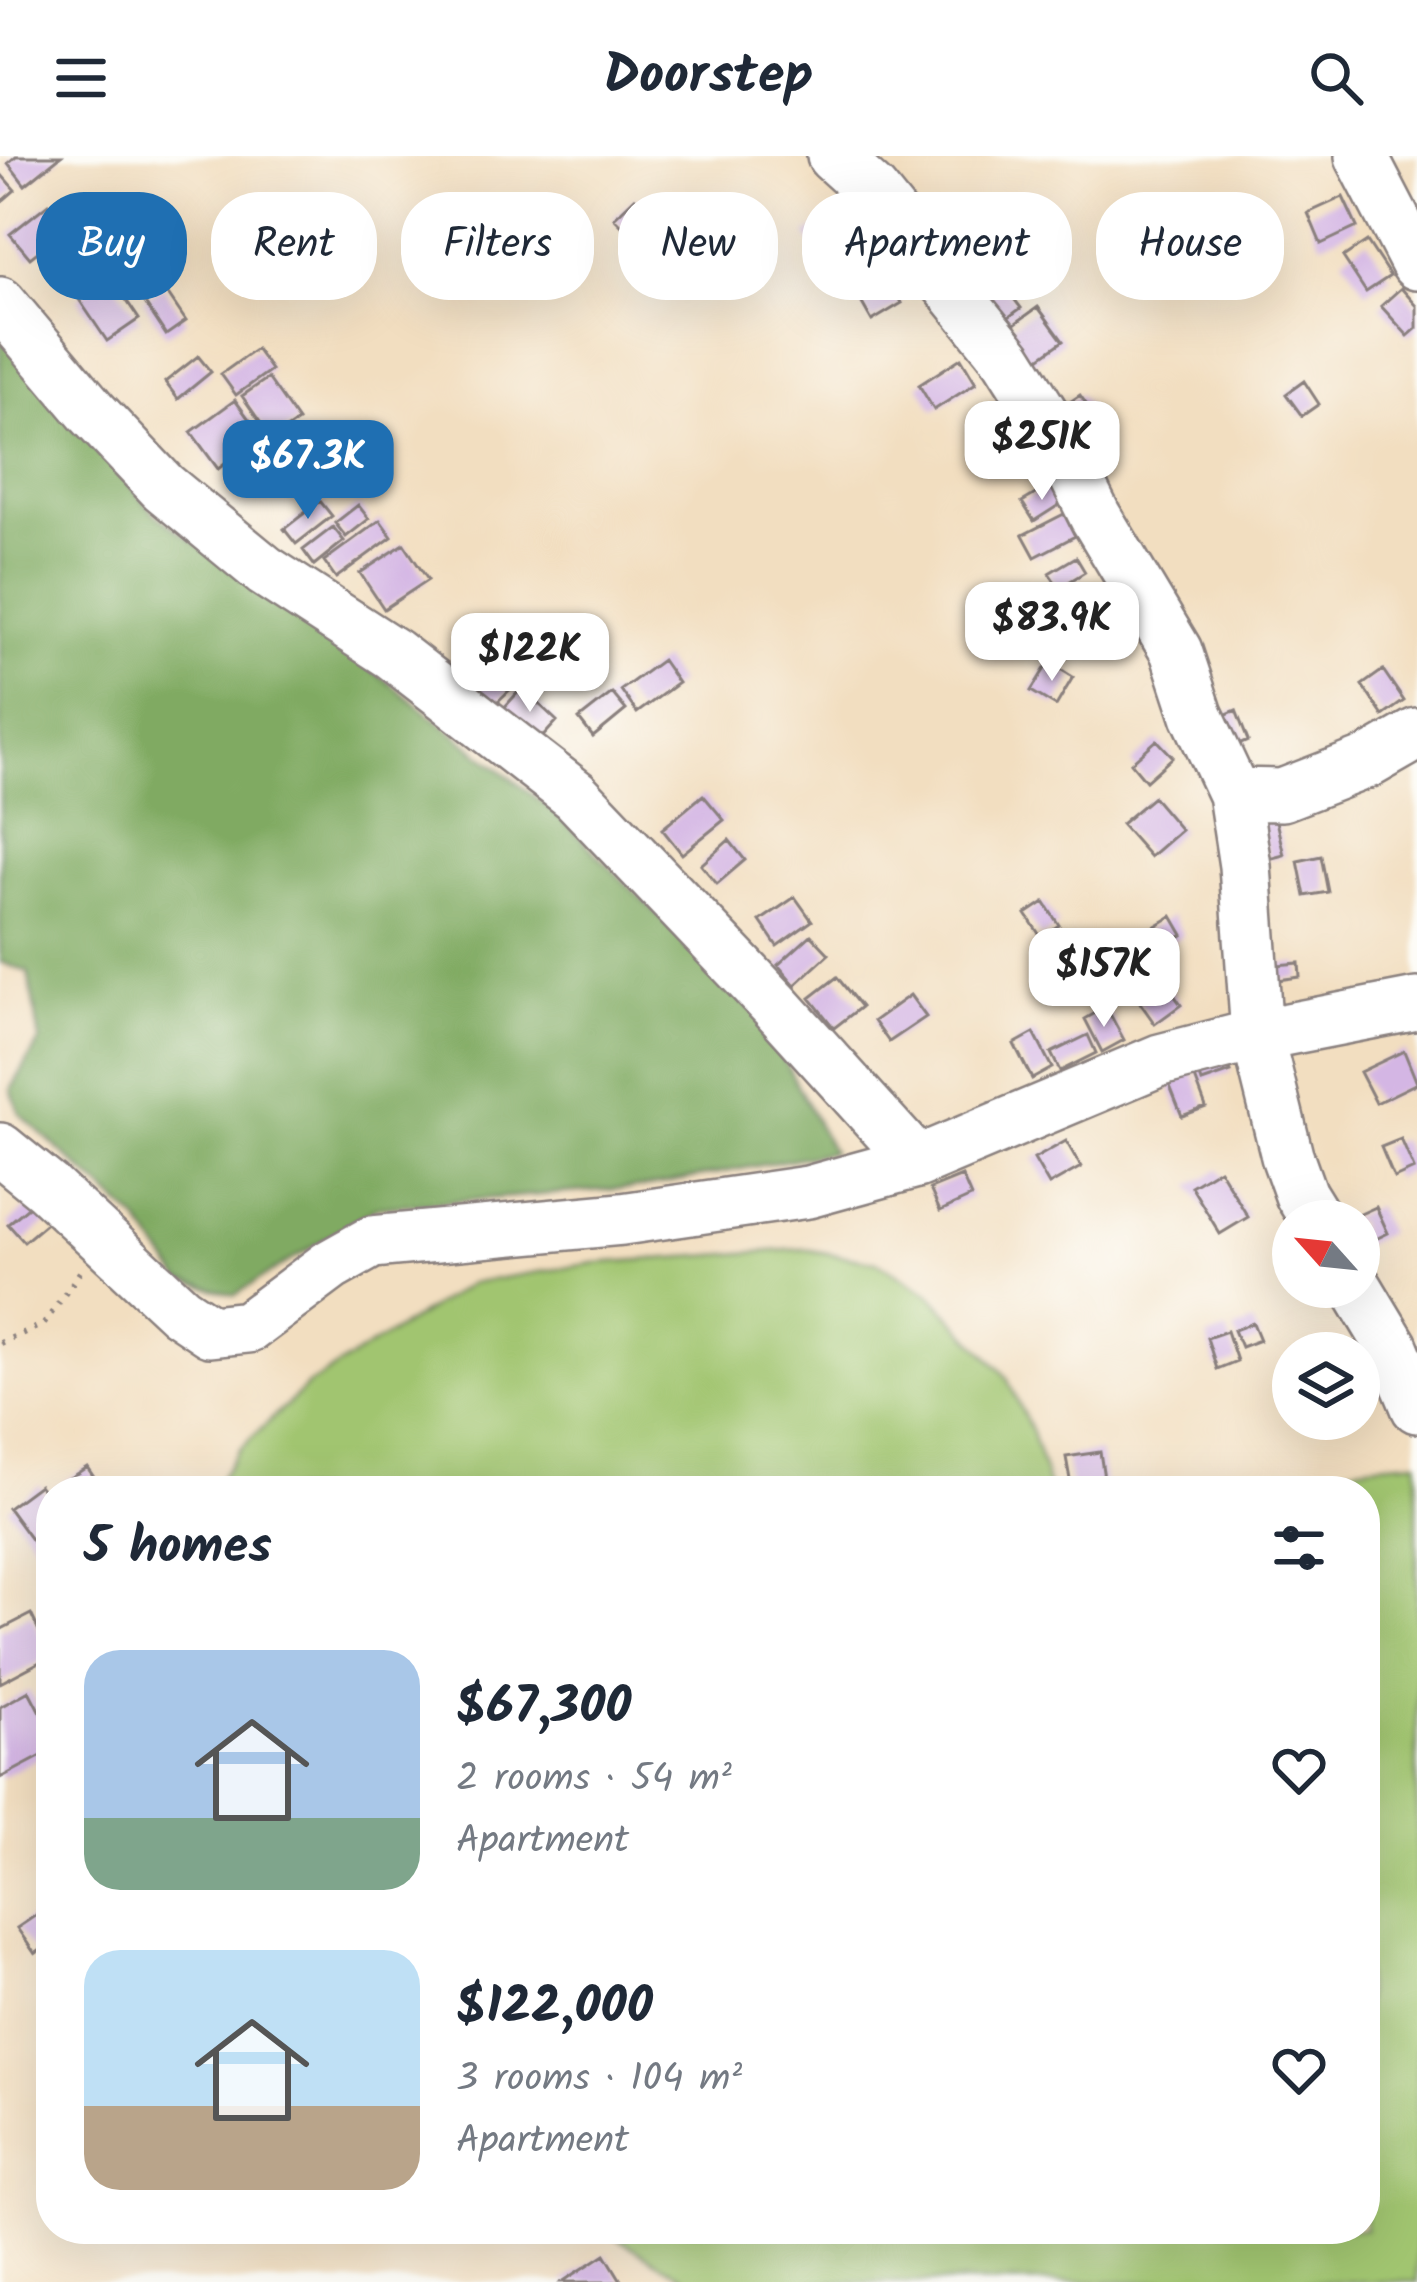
<!DOCTYPE html>
<meta charset="utf-8">
<style>
body{margin:0;font-family:Kalam,sans-serif;background:#f2f2f3;color:#1f2937;height:100vh;display:flex;flex-direction:column;font-size:45px;white-space:nowrap}
*{box-sizing:border-box;margin:0}
p{font-size:39px;color:#747a83}
.icon{flex:none;width:66px;height:66px;fill:none;stroke:currentColor;stroke-width:2;stroke-linecap:round;stroke-linejoin:round}
.map{position:relative;flex:1;overflow:hidden}
.side{position:absolute;left:36px;top:1320px;width:1344px;height:768px;display:flex;flex-direction:column;background:#fff;border-radius:48px;box-shadow:0 12px 48px #0002}
.side>*{flex:none}
.top-card{position:absolute;left:36px;top:36px;width:1347px;height:108px;display:flex;gap:24px}
.needle{width:78px;rotate:297deg}
.buttons{position:absolute;left:1272px;top:1044px;display:grid;gap:24px}
.buttons a{display:grid;place-items:center;width:108px;height:108px;border-radius:50%;background:#fff;box-shadow:0 12px 48px #0002;font-size:60px}
.price{position:absolute;translate:-50% -102px;padding:0 27px;border-radius:24px;background:#fff;color:#222;font-size:39px;line-height:78px;filter:drop-shadow(0 3px 6px #0008)}
.price::after{content:'';position:absolute;left:50%;top:72px;width:36px;height:27px;margin-left:-18px;background:inherit;clip-path:polygon(0 0,100% 0,50% 100%)}
.price.active{background:#1f6fb2;color:#fff}
ul{padding:0;list-style:none}
li{display:flex;align-items:center;gap:36px;height:300px;padding:0 48px}
li span{display:grid;place-items:center;flex:none;width:336px;height:240px;border-radius:36px;color:#555}
li>.icon{margin-inline-start:auto}
span .icon{width:144px;height:144px;fill:#fffc;stroke-width:1}
li b{font-size:51px}
h2{display:flex;justify-content:space-between;align-items:center;height:144px;padding:0 48px;font-size:51px}
.chip{padding:0 42px;border-radius:48px;background:#fff;box-shadow:0 12px 48px #0002;font-size:42px;line-height:108px}
.chip.active{background:#1f6fb2;color:#fff}
header{display:flex;justify-content:space-between;align-items:center;height:156px;padding:0 48px;background:#fff;font-size:54px;font-weight:800}
.map>svg:first-child{display:block}
</style>
<header><svg class="icon" aria-label="menu" viewBox="0 0 24 24"><path d="M4 6h16M4 12h16M4 18h16"/></svg>Doorstep<svg class="icon" aria-label="search" viewBox="0 0 24 24"><circle cx="10" cy="10" r="6"/><path d="M15 15l6 6"/></svg></header>
<div class="map">
<svg width="1417" height="2126" viewBox="0 0 1417 2126">
<rect width="100%" height="100%" fill="#fdfcf7"/>
<filter id="ink" filterUnits="userSpaceOnUse"><feTurbulence type="fractalNoise" baseFrequency=".00833" numOctaves="2"/><feDisplacementMap in="SourceGraphic" scale="24" xChannelSelector="R" yChannelSelector="G"/><feConvolveMatrix kernelMatrix="1 2 1 2 8 2 1 2 1" color-interpolation-filters="sRGB"/></filter>
<filter id="wash" filterUnits="userSpaceOnUse"><feTurbulence type="fractalNoise" baseFrequency=".004" numOctaves="4" result="noise"/><feDisplacementMap in="SourceGraphic" scale="48" xChannelSelector="R" yChannelSelector="G"/><feGaussianBlur stdDeviation="2.7" result="paint"/><feColorMatrix in="noise" values="0 0 0 0 0 0 0 0 0 0 0 0 0 0 0 0 0 1.4 0 .05"/><feComposite in="paint" operator="in"/></filter>
<g filter="url(#wash)">
<rect width="100%" height="100%" fill="#f2dec0"/>
<path fill="#a1c56f" stroke="#627455" stroke-width="3" d="M804,1093L877,1106L931,1139L1006,1220L1032,1277L1050,1335H212L238,1295L308,1229L471,1127L595,1107Z
M1417,1305V2126H692L603,2074L1365,2073V1335H1291C1325,1309 1375,1308 1417,1305Z"/>
<path fill="#80aa62" stroke="#51664e" stroke-width="3" d="M0,178L155,358L382,521L558,659L764,865L832,996L643,1031L377,1051L235,1139L181,1124L138,1065L20,958L11,934L40,884L28,816L0,806Z"/>
<g id="blocks">
<path fill="#d4b6e4" d="M16,0H61L25,29L8,7Z
M0,17L15,34L0,47Z
M1343,41L1357,71L1321,88L1308,57Z
M635,42L662,71L642,90L614,62Z
M48,48L67,73L30,102L10,78Z
M831,63L846,87L820,103L806,79Z
M1367,85L1390,120L1366,136L1343,101Z
M1011,97L1022,111L1005,124L994,109Z
M110,120L139,163L107,185L78,142Z
M999,123L1021,152L998,169L976,140Z
M889,125L902,147L872,165L859,142Z
M163,131L186,165L166,179L143,144Z
M1401,132L1417,150V172L1408,180L1381,150Z
M1038,151L1063,185L1031,208L1006,174Z
M256,193L271,214L236,239L221,218Z
M198,200L211,216L178,243L165,226Z
M961,202L976,227L934,254L919,229Z
M268,222L298,265L272,283L242,240Z
M1304,225L1319,248L1302,260L1286,238Z
M1080,239L1100,268L1076,284L1057,255Z
M235,244L262,281L218,313L191,276Z
M1051,329L1062,347L1034,365L1022,346Z
M320,345L332,360L296,388L284,373Z
M358,349L369,363L346,381L335,367Z
M1064,358L1075,380L1035,401L1023,379Z
M380,364L392,381L336,422L324,405Z
M333,371L344,385L314,409L303,394Z
M404,388L428,424L384,453L360,417Z
M1076,401L1085,416L1059,432L1049,417Z
M1069,438L1085,456L1057,481L1041,463Z
M559,476L581,500L554,525L533,502Z
M496,503L518,526L494,549L472,526Z
M662,504L678,527L637,557L621,534Z
M1049,506L1073,521L1056,550L1031,535Z
M1383,514L1404,545L1383,560L1362,529Z
M522,532L557,565L538,586L502,554Z
M612,537L626,554L593,581L579,563Z
M1236,554L1248,585L1225,595L1213,564Z
M1157,584L1173,601L1146,625L1131,607Z
M703,639L724,664L682,698L662,673Z
M1153,641L1181,674L1150,701L1121,668Z
M1275,661L1284,699L1269,703L1259,666Z
M729,684L745,704L717,728L701,709Z
M1321,700L1328,736L1305,740L1298,705Z
M795,741L812,765L777,790L760,765Z
M1044,746L1059,769L1041,781L1026,758Z
M1172,760L1183,779L1151,798L1139,780Z
M811,779L829,798L795,829L778,809Z
M1150,805L1181,849L1155,868L1124,824Z
M1299,807L1300,821L1277,824L1276,809Z
M837,821L861,851L834,872L810,842Z
M910,839L926,861L889,886L874,865Z
M1106,851L1124,884L1102,896L1085,863Z
M1034,877L1052,912L1032,923L1014,888Z
M1088,879L1096,897L1060,915L1051,897Z
M1224,895L1231,916L1202,926L1195,905Z
M1404,895L1417,927L1376,947L1360,916Z
M1191,911L1206,951L1182,960L1166,920Z
M1401,983L1414,1013L1394,1022L1381,991Z
M1066,985L1081,1011L1049,1029L1034,1003Z
M1219,1013L1248,1061L1220,1078L1191,1030Z
M962,1020L971,1041L940,1055L930,1033Z
M34,1046L50,1064L24,1086L8,1068Z
M1376,1051L1388,1077L1361,1090L1359,1065H1345Z
M1253,1167L1260,1184L1241,1191L1234,1174Z
M1227,1175L1237,1205L1217,1213L1207,1182Z
M1100,1296L1106,1335H1072L1066,1301Z
M87,1311L102,1333L56,1335L54,1332Z
M39,1329L51,1345V1383L38,1393L8,1352Z
M31,1458L51,1500L0,1527V1474Z
M29,1535L51,1577V1595L0,1622V1551Z
M51,1749V1787L35,1798L17,1772Z
M605,2098L622,2126H562Z"/>
</g>
</g>
<g filter="url(#ink)">
<use href="#blocks" fill-opacity="0" stroke="#8a807e" stroke-width="3"/>
<g fill="none" stroke-linecap="round" stroke-linejoin="round">
<g stroke="#8a807e" stroke-width="56">
<path id="minor" d="M833,0L873,36L1008,203L1052,273L1095,360L1176,495L1197,559L1234,638L1245,710L1257,879L1287,1000L1301,1039L1317,1065
M1361,0L1417,108
M0,147L91,255L163,331L265,415L393,498L575,639L775,849L917,1006
M1234,638L1282,639L1370,605L1417,578
M0,993L48,1032L180,1155L210,1175L248,1171L331,1109L372,1086L622,1063L808,1036L917,1006L1160,904L1257,879L1417,848
M1356,1131L1392,1191L1417,1251"/>
</g>
<path stroke="#8a807e" stroke-width="6" stroke-dasharray="3 9" stroke-linecap="butt" d="M0,1187L44,1168L80,1116"/>
<use href="#minor" stroke="#fff" stroke-width="51"/>
</g>
</g>
</svg>
<div class="buttons">
<a><svg class="needle" viewBox="-14 -14 28 28"><path d="M0-13l5 13h-10z" fill="#e53935"/><path d="M0 13l5-13h-10z" fill="#747a83"/></svg></a>
<a><svg class="icon" aria-label="layers" viewBox="0 0 24 24"><path d="M12 4l9 5-9 5-9-5zM3 14l9 5 9-5"/></svg></a>
</div>
<b class="price" style="left:1042px;top:347px">$251K</b>
<b class="price active" style="left:308px;top:366px">$67.3K</b>
<b class="price" style="left:1052px;top:528px">$83.9K</b>
<b class="price" style="left:530px;top:559px">$122K</b>
<b class="price" style="left:1104px;top:874px">$157K</b>
<div class="top-card">
<a class="chip active">Buy</a>
<a class="chip">Rent</a>
<a class="chip">Filters</a>
<a class="chip">New</a>
<a class="chip">Apartment</a>
<a class="chip">House</a>
</div>
<section class="side">
<h2>5 homes<svg class="icon" aria-label="filters" viewBox="0 0 24 24"><path d="M4 7h16M4 17h16"/><circle cx="9" cy="7" r="2"/><circle cx="15" cy="17" r="2"/></svg></h2>
<ul>
<li><span style="background:linear-gradient(#a9c7e8 70%,#7fa58c 0)"><svg class="icon" aria-label="home" viewBox="0 0 24 24"><path d="M3 11l9-7 9 7M6 9v11h12V9"/></svg></span><div><b>$67,300</b><p>2 rooms · 54 m²</p><p>Apartment</p></div><svg class="icon" aria-label="heart" viewBox="0 0 24 24"><path d="M12 20l-8-8c-3-5 5-10 8-4 3-6 11-1 8 4z"/></svg></li>
<li><span style="background:linear-gradient(#bfe0f5 65%,#b9a48a 0)"><svg class="icon" aria-label="home" viewBox="0 0 24 24"><path d="M3 11l9-7 9 7M6 9v11h12V9"/></svg></span><div><b>$122,000</b><p>3 rooms · 104 m²</p><p>Apartment</p></div><svg class="icon" aria-label="heart" viewBox="0 0 24 24"><path d="M12 20l-8-8c-3-5 5-10 8-4 3-6 11-1 8 4z"/></svg></li>
</ul>
</section>
</div>
